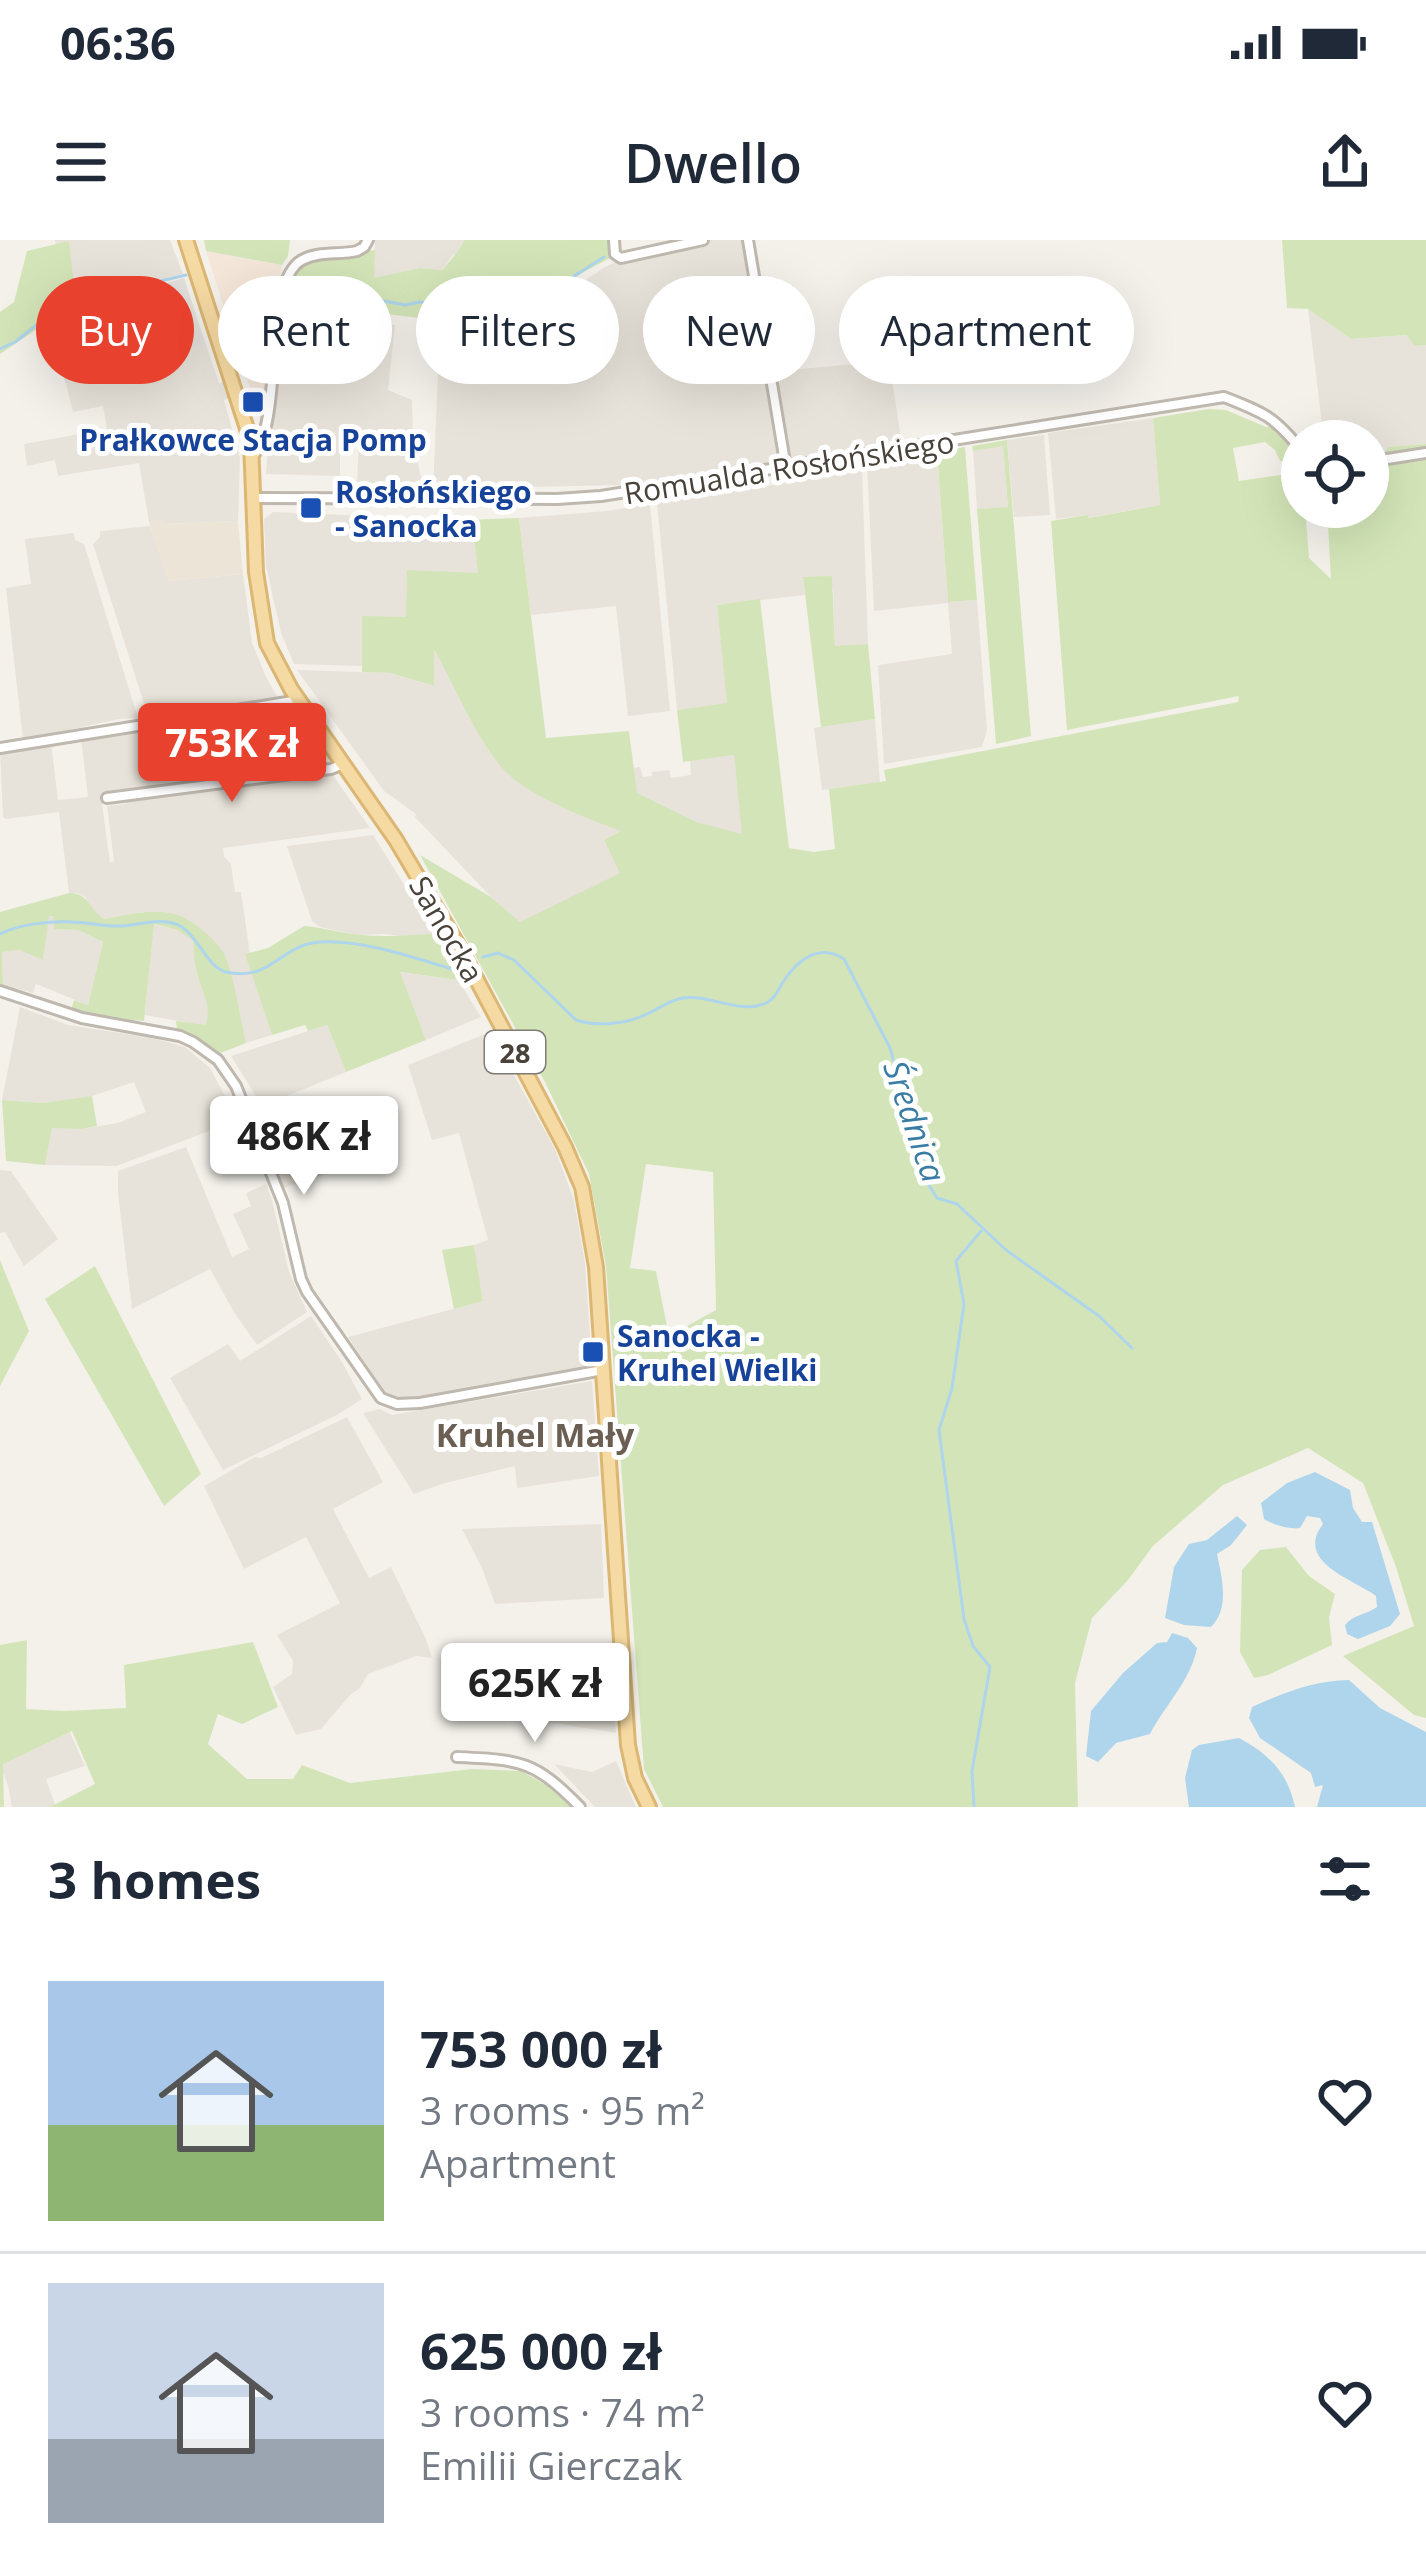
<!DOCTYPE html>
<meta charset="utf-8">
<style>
body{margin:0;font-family:"Open Sans",sans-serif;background:#f6f6f7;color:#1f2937;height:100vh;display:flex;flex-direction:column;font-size:45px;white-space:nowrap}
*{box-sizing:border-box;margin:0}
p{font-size:39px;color:#747a83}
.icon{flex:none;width:66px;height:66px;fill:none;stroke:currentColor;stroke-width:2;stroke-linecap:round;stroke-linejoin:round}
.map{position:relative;height:1567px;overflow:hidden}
.drawer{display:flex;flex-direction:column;background:#fff;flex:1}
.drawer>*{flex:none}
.hud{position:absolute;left:36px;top:36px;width:1356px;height:108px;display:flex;gap:24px}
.fabs{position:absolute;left:1281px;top:180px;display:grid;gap:24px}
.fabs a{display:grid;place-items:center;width:108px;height:108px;border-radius:50%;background:#fff;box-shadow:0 12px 48px #0002;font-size:60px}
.price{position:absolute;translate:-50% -102px;padding:0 27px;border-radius:12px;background:#fff;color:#222;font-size:39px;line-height:78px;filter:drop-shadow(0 3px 6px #0008)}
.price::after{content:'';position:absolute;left:50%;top:72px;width:36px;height:27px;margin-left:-18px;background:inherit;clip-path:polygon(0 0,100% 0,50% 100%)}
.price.active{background:#e8422e;color:#fff}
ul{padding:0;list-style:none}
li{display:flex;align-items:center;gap:36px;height:300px;padding:0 48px}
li+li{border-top:3px solid #e0e1e3}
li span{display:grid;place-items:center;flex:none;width:336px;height:240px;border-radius:0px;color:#555}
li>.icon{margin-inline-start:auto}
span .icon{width:144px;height:144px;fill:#fffc;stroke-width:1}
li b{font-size:51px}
h2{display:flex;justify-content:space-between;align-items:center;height:144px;padding:0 48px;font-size:51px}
.pill{padding:0 42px;border-radius:54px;background:#fff;box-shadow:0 12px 48px #0002;font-size:42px;line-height:108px}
.pill.active{background:#e8422e;color:#fff}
.status{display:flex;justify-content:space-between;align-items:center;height:84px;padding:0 60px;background:#fff;direction:ltr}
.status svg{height:33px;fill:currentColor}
header{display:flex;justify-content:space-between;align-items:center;height:156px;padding:0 48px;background:#fff;font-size:54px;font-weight:600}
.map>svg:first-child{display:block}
</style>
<div class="status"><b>06:36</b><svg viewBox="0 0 49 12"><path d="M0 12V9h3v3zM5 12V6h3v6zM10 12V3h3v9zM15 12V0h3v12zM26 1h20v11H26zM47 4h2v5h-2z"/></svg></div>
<header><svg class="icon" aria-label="menu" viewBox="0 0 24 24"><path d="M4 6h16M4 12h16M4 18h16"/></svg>Dwello<svg class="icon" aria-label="share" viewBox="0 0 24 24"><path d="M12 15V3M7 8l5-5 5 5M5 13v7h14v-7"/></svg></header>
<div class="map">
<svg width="1426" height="1567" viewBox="0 0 1426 1567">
<rect width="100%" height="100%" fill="#f4f1eb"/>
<path fill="#e8e3da" d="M55,0H170L183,34L92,55L57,56L63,39Z
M375,0H464L461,10L451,17L443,30L420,28L373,39Z
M703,0H748L772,145L780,143L778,131L889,121L903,210L622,254L619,245L433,249L440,88L510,90L605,27L626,17Z
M1308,69L1351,99L1408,95L1414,106L1426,105V204L1388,207L1383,215L1368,218V201H1324Z
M287,73L395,85L388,150L412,160L413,196L421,239L408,245L357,244L359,199L340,197V236L266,234L269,194Z
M206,105L219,143L224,142L229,158L224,160L240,218L238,281L165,284L163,280L149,282L139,223L58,236L55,220L27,226L24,204L107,189L103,166L73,172L66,144L143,126L152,117Z
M1153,178L1160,265L1088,278L1086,275L1056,279L1048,193Z
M1044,195L1050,275L1014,277L1007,200Z
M1003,205L1008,268L977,269L973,211Z
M937,212L948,362L977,360L987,490L982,507L884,524L878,425L952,414L948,363L874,371L867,224Z
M862,231L868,404L835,407L833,348L803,337L805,355L717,365L728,464L677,470L657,263Z
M650,264L670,471L628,476L616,366L531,375L519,278L607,271Z
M273,272L467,280L475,306L479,333L406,378L362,377V426L294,424L281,393L266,326L264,279Z
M150,286L169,341L243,334L252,403L266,437L279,460L210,472L148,476L93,304L100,297V291Z
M74,293L75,300L84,304L138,478L119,479L23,500L6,348L31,344L25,299Z
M433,406L498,465L636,565L633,528L640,527L643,537L652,536V532L669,530L671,538L691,535L690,520L734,515L744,603L656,573L604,600L621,633L520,683L491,657L415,577L416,574L384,551L297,430L390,433L433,446Z
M285,470L327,527L130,551L122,549L107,551L106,554L101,556L110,623L114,621L107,566L125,564L131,559L332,534L370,588L223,608L224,617L231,624L235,652H241L250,714L246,715L272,795L246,803L225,715L143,672L104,679L95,673L85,657L77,653H69L59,572L6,579L3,577L0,511L51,503L58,560L88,557L81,498Z
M875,479L880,542L822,550L814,488Z
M373,595L435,694L416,698L385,694L358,695L320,687L312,681L287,606Z
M48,676H53L55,689L78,690L103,702L88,765L36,744L33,753L3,745L2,712L20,710Z
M153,684L178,690L193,700L197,736L205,752L208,775L206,786L145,775Z
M399,732L458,740L481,777L426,800Z
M20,767L68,785L153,798L185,807L210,828L237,878L217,888L117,926L45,925L52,887L82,889L118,883L146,872L134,842L83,859L43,863L2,860Z
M327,785L346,832L262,866L231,816Z
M490,792L555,909L574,960L585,1023L592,1126L407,1159L387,1155L348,1097L483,1061L474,1005L488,1000L459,893L432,900L408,825Z
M383,876L394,912L283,948L271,916Z
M186,907L232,1017L249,1009L233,974L251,966L246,953L266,944L272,960L289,1032L307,1072L257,1105L235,1074L210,1029L132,1069L118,954V931Z
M0,930L11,931L58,999L24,1026L5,992L0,993Z
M311,1076L342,1122L362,1159L337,1175L223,1230L170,1138L228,1104L240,1121Z
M592,1141L599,1236L517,1248L515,1226L445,1243L414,1254L363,1173L380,1169L392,1175Z
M347,1177L383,1242L333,1269L369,1338L391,1327L426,1399L432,1418L416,1416L368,1434L360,1448L351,1454L321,1489L296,1495L273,1447L292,1434L293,1421L277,1395L340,1363L306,1297L244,1329L204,1246L255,1217L261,1218Z
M601,1284L604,1358L495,1364L482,1328L462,1289Z
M542,1412L611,1438L616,1493L537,1480Z
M64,1479L85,1526L46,1539L56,1567H12L8,1546L0,1524Z
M616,1521L636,1567H595L554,1524L592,1532Z"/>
<path fill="#f4e7d9" d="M206,11L282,25L266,161L260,180Z"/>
<path fill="#e4e0dc" d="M184,38L206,105L152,117L143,126L66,144L47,88L68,75L106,60Z"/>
<path fill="#ece5d7" d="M164,279L166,284L238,281L243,334L168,341L149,282Z"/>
<path fill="#d3e5b8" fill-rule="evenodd" d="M204,0H290L288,16L282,25L206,11Z
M464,0H611L612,17L582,33L518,76L500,83L420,78L293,63L286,57C290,28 306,18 335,17C339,17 352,17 356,16C362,14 368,10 375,10L374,38L420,28L443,30C450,19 460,12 464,0Z
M1282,0H1426V105L1414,106L1407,95L1351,99L1308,69L1287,68Z
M69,1L76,63L0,114V72L14,62L27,11Z
M1209,169L1226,170L1266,187L1271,186L1296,213L1293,221H1280L1275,210L1265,202L1233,208L1239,241L1302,232V267H1305L1309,318L1331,339L1327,267H1368V219L1383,215L1388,207L1426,204V1478L1414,1475L1343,1416L1414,1386L1396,1327L1363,1243L1308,1208L1223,1245L1153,1306L1128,1340L1092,1378L1075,1443L1078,1567H663L644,1529L606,1026L589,934L545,842L420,615L491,657L520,682L620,633L604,600L621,591C588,579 528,556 505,531C479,504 453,443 434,409V446L390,433L362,432V376L406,377L407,330L478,333L475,306L467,280L519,278L546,498L629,491L637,553L696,582L742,594L734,515L683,522L677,470L727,463L717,365L760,359L789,608L814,612L835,609L829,549L886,541L884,530L1238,462L1239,456L1067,490L1051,281L1087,275L1089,278L1160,265L1153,178ZM646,924L713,932L716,1070L669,1096L656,1031L630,1028Z
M1007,200L1031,496L996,504L977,269L1008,267L1003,206L973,211L972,206Z
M965,207L977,360L948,362L937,212Z
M832,336L835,406L868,404L875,479L821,487L803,337Z
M69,653C88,652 90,670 104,679C126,675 148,669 170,673C189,676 212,696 223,712C233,728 241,782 246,803L218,814L195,797L177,790L176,781L206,785C211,762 202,754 197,733C194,723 194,711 193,701L178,690L154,684L144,781L87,776L71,770L74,760L88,765L103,702L78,690L54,689L53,676H49L43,720L20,710L2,712L3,745H0V672Z
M304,686C321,687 337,692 353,694C383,698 413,695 442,693L468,738L466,745H461L458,740L400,732L426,800L346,832L327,785L308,791L305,785L272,795L245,714L268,708Z
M92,856L97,886L82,889L52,888L45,925L6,921L2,860L43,863Z
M474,1005L483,1061L454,1069L442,1010Z
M0,1020L29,1091L0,1146Z
M95,1026L201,1234L164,1266L45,1059Z
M1286,1307L1309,1336L1335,1354L1329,1377L1332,1405L1268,1435L1254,1438L1240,1412L1242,1330L1260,1310Z
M27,1400L26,1469L64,1471L126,1468L124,1425L253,1402L278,1467L242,1484L218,1474L208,1504L247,1539H293L302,1525L350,1543L472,1529L521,1531L566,1556L577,1567H50L95,1544L72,1491L3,1524L4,1567H0V1405Z"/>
<path fill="#aed5eb" d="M1315,1232L1350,1250L1353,1268L1362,1282H1372L1400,1374L1390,1386L1358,1399L1347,1394L1345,1385C1354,1374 1366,1375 1377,1367L1376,1356C1353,1339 1294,1322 1323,1284L1320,1278L1307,1276L1300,1288C1291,1290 1271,1284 1264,1279L1261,1263L1287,1243Z
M1237,1276L1247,1285L1231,1305L1217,1314C1222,1338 1230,1368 1211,1387L1184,1385L1165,1378L1174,1327L1189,1304L1207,1300Z
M1172,1393L1188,1398L1197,1408C1191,1440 1165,1465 1150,1494L1116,1503L1098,1522L1086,1516L1091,1471L1123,1433L1157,1403L1167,1402Z
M1349,1440L1380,1468L1426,1492V1567H1317L1323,1545L1315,1547L1311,1533L1260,1498L1249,1478L1252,1467C1285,1452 1313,1441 1349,1440Z
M1239,1498C1269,1514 1288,1533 1295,1567H1189L1185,1538L1192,1510L1199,1505Z"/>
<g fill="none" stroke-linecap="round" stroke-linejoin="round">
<path stroke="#aed5eb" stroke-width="3" d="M295,43L345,57H363L405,65L420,62L494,74L516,73L604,17
M0,109L15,102L63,64L186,35
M0,694C19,684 51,681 72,682C88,682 103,687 119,686C140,686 162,675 182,687C199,698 208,728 226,732C272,742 280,705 319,702C361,699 415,718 455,730
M483,717L498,713L514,720L576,780C598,787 628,784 649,773C660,768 670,760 683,758C710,754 740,775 766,763C775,759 778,750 783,742C798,719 819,703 844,719L890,808L930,947L937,958L957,964L1006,1010L1099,1076L1132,1108
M974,1567L972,1531L990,1427L973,1406L964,1379L939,1190L952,1148L964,1064L956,1021L981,991"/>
<g stroke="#bfb8ae" stroke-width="14">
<path id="minor" d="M614,0L615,14L621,18L703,0
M748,0L786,228
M253,216C285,178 262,42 302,20C318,11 339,15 357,11L364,7L368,0
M1368,222L1426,213
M253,258L557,259L601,256L1224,157C1265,173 1275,177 1302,211
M0,508L299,460
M107,558L331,529L343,524
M0,751L82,778L180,796L193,802L218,820L236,846L283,963L301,1039L307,1052L381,1158L397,1164L420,1163L603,1130
M457,1517C521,1520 534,1520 580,1567"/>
</g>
<g stroke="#dbb773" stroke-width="18">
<path id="primary" d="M186,0L251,201L256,332L267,403L291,449L396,600L461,710L565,907L582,947L596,1027L628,1505L635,1538L649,1567"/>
</g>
<use href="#minor" stroke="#fff" stroke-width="8"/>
<use href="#primary" stroke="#f6daa3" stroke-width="12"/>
</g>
<g fill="#1a4fb4" stroke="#fff" stroke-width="4.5">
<rect x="241" y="150" width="24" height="24" rx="6"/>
<rect x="299" y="256" width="24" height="24" rx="6"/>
<rect x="581" y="1100" width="24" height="24" rx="6"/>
</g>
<g text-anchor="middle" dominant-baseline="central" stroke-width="10" stroke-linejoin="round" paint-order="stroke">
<rect fill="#fff" stroke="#7f7b75" stroke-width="3" x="485" y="791" width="60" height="42" rx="9"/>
<g font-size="27" font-weight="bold" fill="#48423a">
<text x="515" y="812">28</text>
</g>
<g font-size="30" font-weight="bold" fill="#164399" stroke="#fff" text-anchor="start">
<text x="253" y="199" text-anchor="middle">Prałkowce Stacja Pomp</text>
<text x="335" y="251">Rosłońskiego<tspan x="335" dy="34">- Sanocka</tspan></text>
<text x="617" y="1095">Sanocka -<tspan x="617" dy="34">Kruhel Wielki</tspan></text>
</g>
<g font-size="30" fill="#48423a" stroke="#fff">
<text transform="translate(789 227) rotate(-9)">Romualda Rosłońskiego</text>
<text transform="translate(447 689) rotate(60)">Sanocka</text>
</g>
<g font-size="33" font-style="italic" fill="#397ca4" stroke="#fff">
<text transform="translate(915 881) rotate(71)">Średnica</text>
</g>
<g font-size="33" font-weight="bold" fill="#6a5f52" stroke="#fff">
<text x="535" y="1194">Kruhel Mały</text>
</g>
</g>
</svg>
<div class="fabs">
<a><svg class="icon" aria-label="locate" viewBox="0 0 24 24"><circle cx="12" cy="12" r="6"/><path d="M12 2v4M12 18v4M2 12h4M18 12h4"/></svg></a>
</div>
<b class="price active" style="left:232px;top:565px">753K zł</b>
<b class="price" style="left:304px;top:958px">486K zł</b>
<b class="price" style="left:535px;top:1505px">625K zł</b>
<div class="hud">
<a class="pill active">Buy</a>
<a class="pill">Rent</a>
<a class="pill">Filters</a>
<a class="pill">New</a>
<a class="pill">Apartment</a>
</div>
</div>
<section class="drawer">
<h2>3 homes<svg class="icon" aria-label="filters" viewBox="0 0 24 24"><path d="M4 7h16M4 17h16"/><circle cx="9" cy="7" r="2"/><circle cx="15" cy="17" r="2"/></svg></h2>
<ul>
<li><span style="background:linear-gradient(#a9c7e8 60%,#8fb573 0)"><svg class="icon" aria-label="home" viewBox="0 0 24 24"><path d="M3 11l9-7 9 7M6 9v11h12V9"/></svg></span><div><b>753 000 zł</b><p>3 rooms · 95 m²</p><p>Apartment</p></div><svg class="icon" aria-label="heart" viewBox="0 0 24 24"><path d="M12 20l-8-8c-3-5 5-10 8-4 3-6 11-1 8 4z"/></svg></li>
<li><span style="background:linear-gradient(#c9d6e8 65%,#9aa5b1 0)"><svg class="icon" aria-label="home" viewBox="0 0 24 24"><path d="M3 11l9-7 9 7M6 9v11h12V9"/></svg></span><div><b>625 000 zł</b><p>3 rooms · 74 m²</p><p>Emilii Gierczak</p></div><svg class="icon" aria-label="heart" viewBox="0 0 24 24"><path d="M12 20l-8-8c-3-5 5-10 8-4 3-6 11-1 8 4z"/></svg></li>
</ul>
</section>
